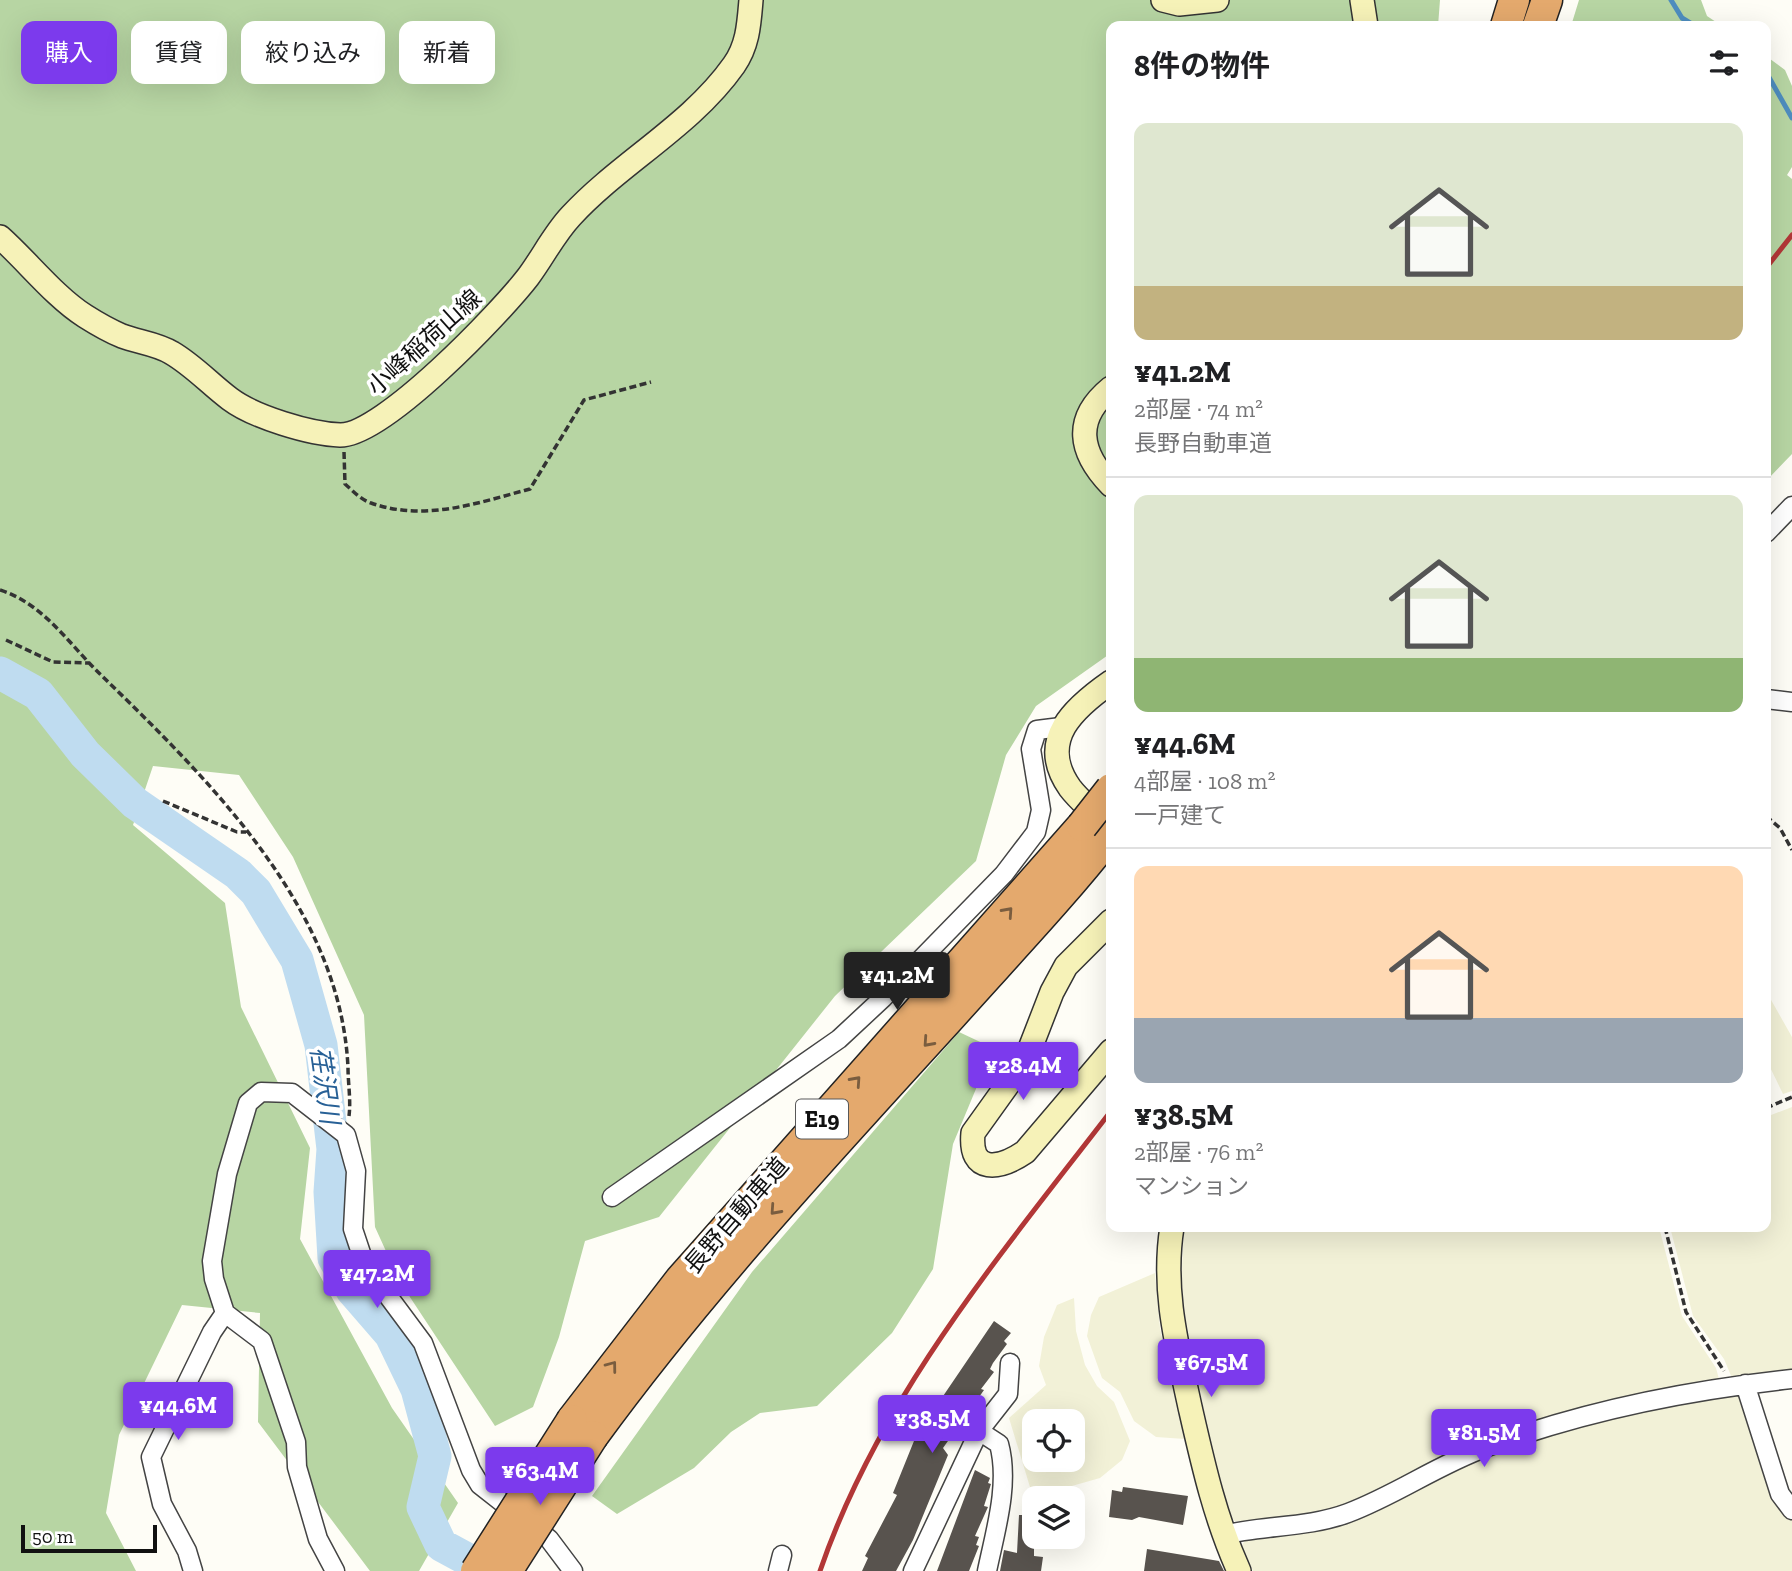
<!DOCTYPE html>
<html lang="ja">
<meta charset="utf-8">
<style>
body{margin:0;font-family:"Zilla Slab","Noto Sans JP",serif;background:#f2f2f2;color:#202124;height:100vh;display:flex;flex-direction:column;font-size:26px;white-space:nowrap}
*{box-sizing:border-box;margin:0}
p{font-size:23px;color:#757577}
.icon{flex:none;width:38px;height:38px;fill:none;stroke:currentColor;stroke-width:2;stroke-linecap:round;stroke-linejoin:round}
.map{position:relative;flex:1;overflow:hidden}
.details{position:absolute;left:1106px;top:21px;width:665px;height:1211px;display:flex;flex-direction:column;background:#fff;border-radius:14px;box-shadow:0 7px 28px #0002}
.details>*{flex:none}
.hud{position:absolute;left:21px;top:21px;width:665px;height:63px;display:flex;gap:14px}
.tools{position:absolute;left:1022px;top:1409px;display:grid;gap:14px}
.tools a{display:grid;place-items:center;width:63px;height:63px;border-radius:14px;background:#fff;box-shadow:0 7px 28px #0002;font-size:35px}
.scale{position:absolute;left:21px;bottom:18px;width:136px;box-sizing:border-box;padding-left:7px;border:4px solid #111;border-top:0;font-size:19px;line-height:24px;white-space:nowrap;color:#111;-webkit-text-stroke:5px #fff;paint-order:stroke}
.price{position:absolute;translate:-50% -60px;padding:0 16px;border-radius:7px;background:#7c3aed;color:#fff;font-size:23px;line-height:46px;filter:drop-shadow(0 2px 4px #0008)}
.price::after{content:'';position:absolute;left:50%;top:42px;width:21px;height:16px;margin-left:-10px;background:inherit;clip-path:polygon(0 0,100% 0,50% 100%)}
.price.on{background:#222;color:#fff}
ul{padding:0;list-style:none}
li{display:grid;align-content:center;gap:14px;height:371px;padding:0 28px}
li+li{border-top:2px solid #e0e0e0}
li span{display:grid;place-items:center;height:217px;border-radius:14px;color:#555}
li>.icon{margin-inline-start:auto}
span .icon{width:126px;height:126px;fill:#fffc;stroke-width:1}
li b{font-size:30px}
h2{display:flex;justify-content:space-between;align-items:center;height:84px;padding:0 28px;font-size:30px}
.chip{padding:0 24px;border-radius:14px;background:#fff;box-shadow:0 7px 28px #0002;font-size:24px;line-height:63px}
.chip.on{background:#7c3aed;color:#fff}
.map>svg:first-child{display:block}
</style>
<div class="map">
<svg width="1792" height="1571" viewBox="0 0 1792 1571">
<rect width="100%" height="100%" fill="#fefdf6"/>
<path fill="#f2f1d7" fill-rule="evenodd" d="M1766,991L1792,1037V1091L1783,1094L1766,1059Z
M1792,1107V1371L1732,1378L1724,1359L1693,1316L1670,1227H1766V1117Z
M1184,1227H1659L1682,1316L1716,1368L1719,1379L1640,1395L1350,1505L1321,1513L1249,1522L1235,1521L1229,1516L1216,1471L1186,1321L1181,1285Z
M1155,1273L1160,1328L1185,1439L1156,1437L1134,1421L1120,1392L1102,1378L1087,1336L1091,1315L1099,1297Z
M1074,1298L1076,1331L1085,1365L1097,1386L1114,1402L1130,1441L1122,1460L1100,1478L1033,1497L1009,1418L1046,1385L1039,1366L1044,1337L1057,1305ZM1034,1421H1073V1460H1034Z
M1731,1394L1741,1397L1786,1516L1792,1519V1571H1253L1241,1546L1248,1537L1341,1524L1491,1453L1555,1432L1641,1410Z"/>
<path fill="#b7d5a3" d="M0,0H1440L1438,26H1111V653L1036,706L1006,755L976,861L835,996L659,1217L585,1241L559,1337L533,1407L495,1426L400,1282L375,1227L364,1015L293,857L239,775L153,766L133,825L225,903L241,1007L310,1148L300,1239L392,1408L458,1503L419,1571H370L258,1422L260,1313L182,1305L119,1435L106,1513L136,1571H0Z
M1579,0H1701L1707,16L1722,26H1571Z
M1766,56L1785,70L1792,86V167L1787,175L1792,179V454L1766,481Z
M959,1032L993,1048L953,1144L933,1269L892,1333L817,1406L760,1413L731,1432L694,1468L617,1514L592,1496L752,1272Z"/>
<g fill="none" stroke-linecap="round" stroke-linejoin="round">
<path stroke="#4e8dbf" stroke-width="5" d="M1671,0L1682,18L1695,26
M1766,72L1792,118"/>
<path stroke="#bfdcf0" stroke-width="33" d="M0,673L38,694L85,754L135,803L238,874L256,892L297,960L321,1045L333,1149L330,1192L334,1258L352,1290L391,1335L417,1389L435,1456L423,1507L441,1545L489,1571"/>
</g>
<path fill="#58534e" d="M994,1321L1011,1333L1004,1341L1007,1344L993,1363L990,1369L994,1372L981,1389L984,1390L943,1448L948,1455L913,1540L896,1571H862L868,1558L865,1556L897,1495L893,1493L916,1436Z
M975,1470L990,1478L988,1483L991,1484L984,1506L988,1507L975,1536L979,1537L976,1545L979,1546L969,1571H937Z
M1123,1487L1188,1496L1183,1525L1139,1517L1132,1520L1109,1517L1112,1490L1122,1492Z
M1019,1515H1034V1556L1043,1557L1041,1571H1000L1004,1550L1017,1553Z
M1147,1549L1219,1561L1224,1571H1144Z"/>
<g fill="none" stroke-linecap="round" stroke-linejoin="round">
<g stroke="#444" stroke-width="21">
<path id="minor" d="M1766,533L1792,506
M1766,699L1792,702
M612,1197L839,1039L883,998L1004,874L1036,832L1041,810L1031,749L1037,730L1061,727
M1745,1384L1780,1494L1792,1510
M1223,1535C1264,1525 1308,1528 1348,1513C1396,1495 1439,1464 1487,1447C1584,1411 1689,1390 1792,1379
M193,1571L187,1551L162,1504L151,1457L212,1332L225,1313
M335,1571L318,1539L297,1467L296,1442L262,1341L225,1313L214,1279L212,1261L227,1174L248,1103L261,1092L292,1093L346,1135L356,1171L353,1229L365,1265L423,1343L471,1470L480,1485L549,1539L573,1571
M778,1571L782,1555
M913,1571L979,1431
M987,1571C995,1532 1010,1484 999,1444L979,1431L1008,1394L1010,1363"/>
</g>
<g stroke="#333" stroke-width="26">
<path id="secondary" d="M1163,0L1179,4L1217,0
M1362,0L1366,26
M0,237C27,261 55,297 85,316C96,323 110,331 122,336C138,342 158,344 172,353C194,366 210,384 230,399C254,417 310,434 340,435C383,436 501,312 528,277C543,257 554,234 571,216C621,162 691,126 734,65C748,45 749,24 751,0
M1111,388C1073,419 1079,452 1111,485
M1104,823C1093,811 1079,800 1070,788C1036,740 1075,707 1111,682
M1111,921L1066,966L1052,992L1026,1059L973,1133C969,1175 1000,1169 1025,1152L1111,1051
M1172,1227C1162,1289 1177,1346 1190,1407C1203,1464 1215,1518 1239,1571"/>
</g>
<g stroke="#222" stroke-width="33">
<path id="motorway" d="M1506,26L1514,0
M1538,26L1547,0
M572,1420L680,1280L1082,826
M593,1436C701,1288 824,1156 947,1021C1002,959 1060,899 1111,834"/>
</g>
<path stroke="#333" stroke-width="3.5" stroke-dasharray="7 3.5" stroke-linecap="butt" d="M344,452L345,484C352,490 361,500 371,503C425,522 477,503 530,489L584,400L651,382
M0,590C44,604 69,644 100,674C208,779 341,908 348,1068C348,1083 351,1100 349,1116
M6,640L53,662L89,663
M163,801L237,832H246
M1766,816L1780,828L1792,850
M1766,1108L1792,1097
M1665,1227L1686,1312L1724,1371"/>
<use href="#minor" stroke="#fff" stroke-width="18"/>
<use href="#secondary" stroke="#f6f2b8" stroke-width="23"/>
<use href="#motorway" stroke="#e4a96d" stroke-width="30"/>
<path stroke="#b23737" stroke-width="5" d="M1766,268L1792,235
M820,1571C879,1398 1001,1254 1111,1111"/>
<g stroke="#222" stroke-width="33" stroke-linecap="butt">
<path id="motorway-bridge" d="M1082,826L1111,789
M476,1571L572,1420
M507,1571L593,1436"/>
</g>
<use href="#motorway-bridge" stroke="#e4a96d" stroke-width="30"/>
</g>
<defs><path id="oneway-chevron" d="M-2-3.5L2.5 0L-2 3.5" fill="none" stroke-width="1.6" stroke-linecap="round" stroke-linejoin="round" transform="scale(1.75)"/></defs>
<g stroke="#7a5d3f">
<use href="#oneway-chevron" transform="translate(1008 912) rotate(-48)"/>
<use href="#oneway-chevron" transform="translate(928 1042) rotate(132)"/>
<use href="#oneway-chevron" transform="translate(856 1081) rotate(-48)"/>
<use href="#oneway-chevron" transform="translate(775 1210) rotate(132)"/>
<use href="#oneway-chevron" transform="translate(612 1366) rotate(-53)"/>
</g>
<g text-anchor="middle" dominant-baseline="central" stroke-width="7" stroke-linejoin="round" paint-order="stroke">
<rect fill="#fff" stroke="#585858" stroke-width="2" x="796" y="1099.5" width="52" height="39" rx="5"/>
<g font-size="23" font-weight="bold" fill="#111">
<text x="822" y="1119">E19</text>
</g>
<g font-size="24" fill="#111" stroke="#fff">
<text transform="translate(424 342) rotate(-42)">小峰稲荷山線</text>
<text transform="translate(736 1215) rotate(-49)">長野自動車道</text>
</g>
<g font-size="26" font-style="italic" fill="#276096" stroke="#fff">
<text transform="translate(325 1085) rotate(82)">荏沢川</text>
</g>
</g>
</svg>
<div class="tools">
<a><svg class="icon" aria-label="locate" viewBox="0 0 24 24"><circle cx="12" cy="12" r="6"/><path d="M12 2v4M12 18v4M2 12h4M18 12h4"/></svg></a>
<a><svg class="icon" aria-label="layers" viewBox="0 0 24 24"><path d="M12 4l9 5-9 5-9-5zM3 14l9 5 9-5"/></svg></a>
</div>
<div class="scale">50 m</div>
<b class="price on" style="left:897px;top:1012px">¥41.2M</b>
<b class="price" style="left:1023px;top:1102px">¥28.4M</b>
<b class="price" style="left:377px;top:1310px">¥47.2M</b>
<b class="price" style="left:1211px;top:1399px">¥67.5M</b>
<b class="price" style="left:178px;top:1442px">¥44.6M</b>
<b class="price" style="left:932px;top:1455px">¥38.5M</b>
<b class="price" style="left:1484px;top:1469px">¥81.5M</b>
<b class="price" style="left:540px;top:1507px">¥63.4M</b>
<div class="hud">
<a class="chip on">購入</a>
<a class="chip">賃貸</a>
<a class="chip">絞り込み</a>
<a class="chip">新着</a>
</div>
<section class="details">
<h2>8件の物件<svg class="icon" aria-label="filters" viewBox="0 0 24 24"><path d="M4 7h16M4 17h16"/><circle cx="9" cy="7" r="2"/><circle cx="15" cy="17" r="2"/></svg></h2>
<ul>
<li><span style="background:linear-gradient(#dfe7d0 75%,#c2b280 0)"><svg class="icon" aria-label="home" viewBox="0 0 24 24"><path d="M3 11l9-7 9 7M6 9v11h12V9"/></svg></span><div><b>¥41.2M</b><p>2部屋 · 74 m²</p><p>長野自動車道</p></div></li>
<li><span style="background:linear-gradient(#dfe7d0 75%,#8fb573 0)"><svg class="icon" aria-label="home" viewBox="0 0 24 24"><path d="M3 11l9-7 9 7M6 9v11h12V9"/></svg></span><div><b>¥44.6M</b><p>4部屋 · 108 m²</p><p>一戸建て</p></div></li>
<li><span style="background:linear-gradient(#ffd9b3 70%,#9aa5b1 0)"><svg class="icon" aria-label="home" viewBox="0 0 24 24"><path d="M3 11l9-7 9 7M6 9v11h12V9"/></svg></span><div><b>¥38.5M</b><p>2部屋 · 76 m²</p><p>マンション</p></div></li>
</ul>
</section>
</div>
